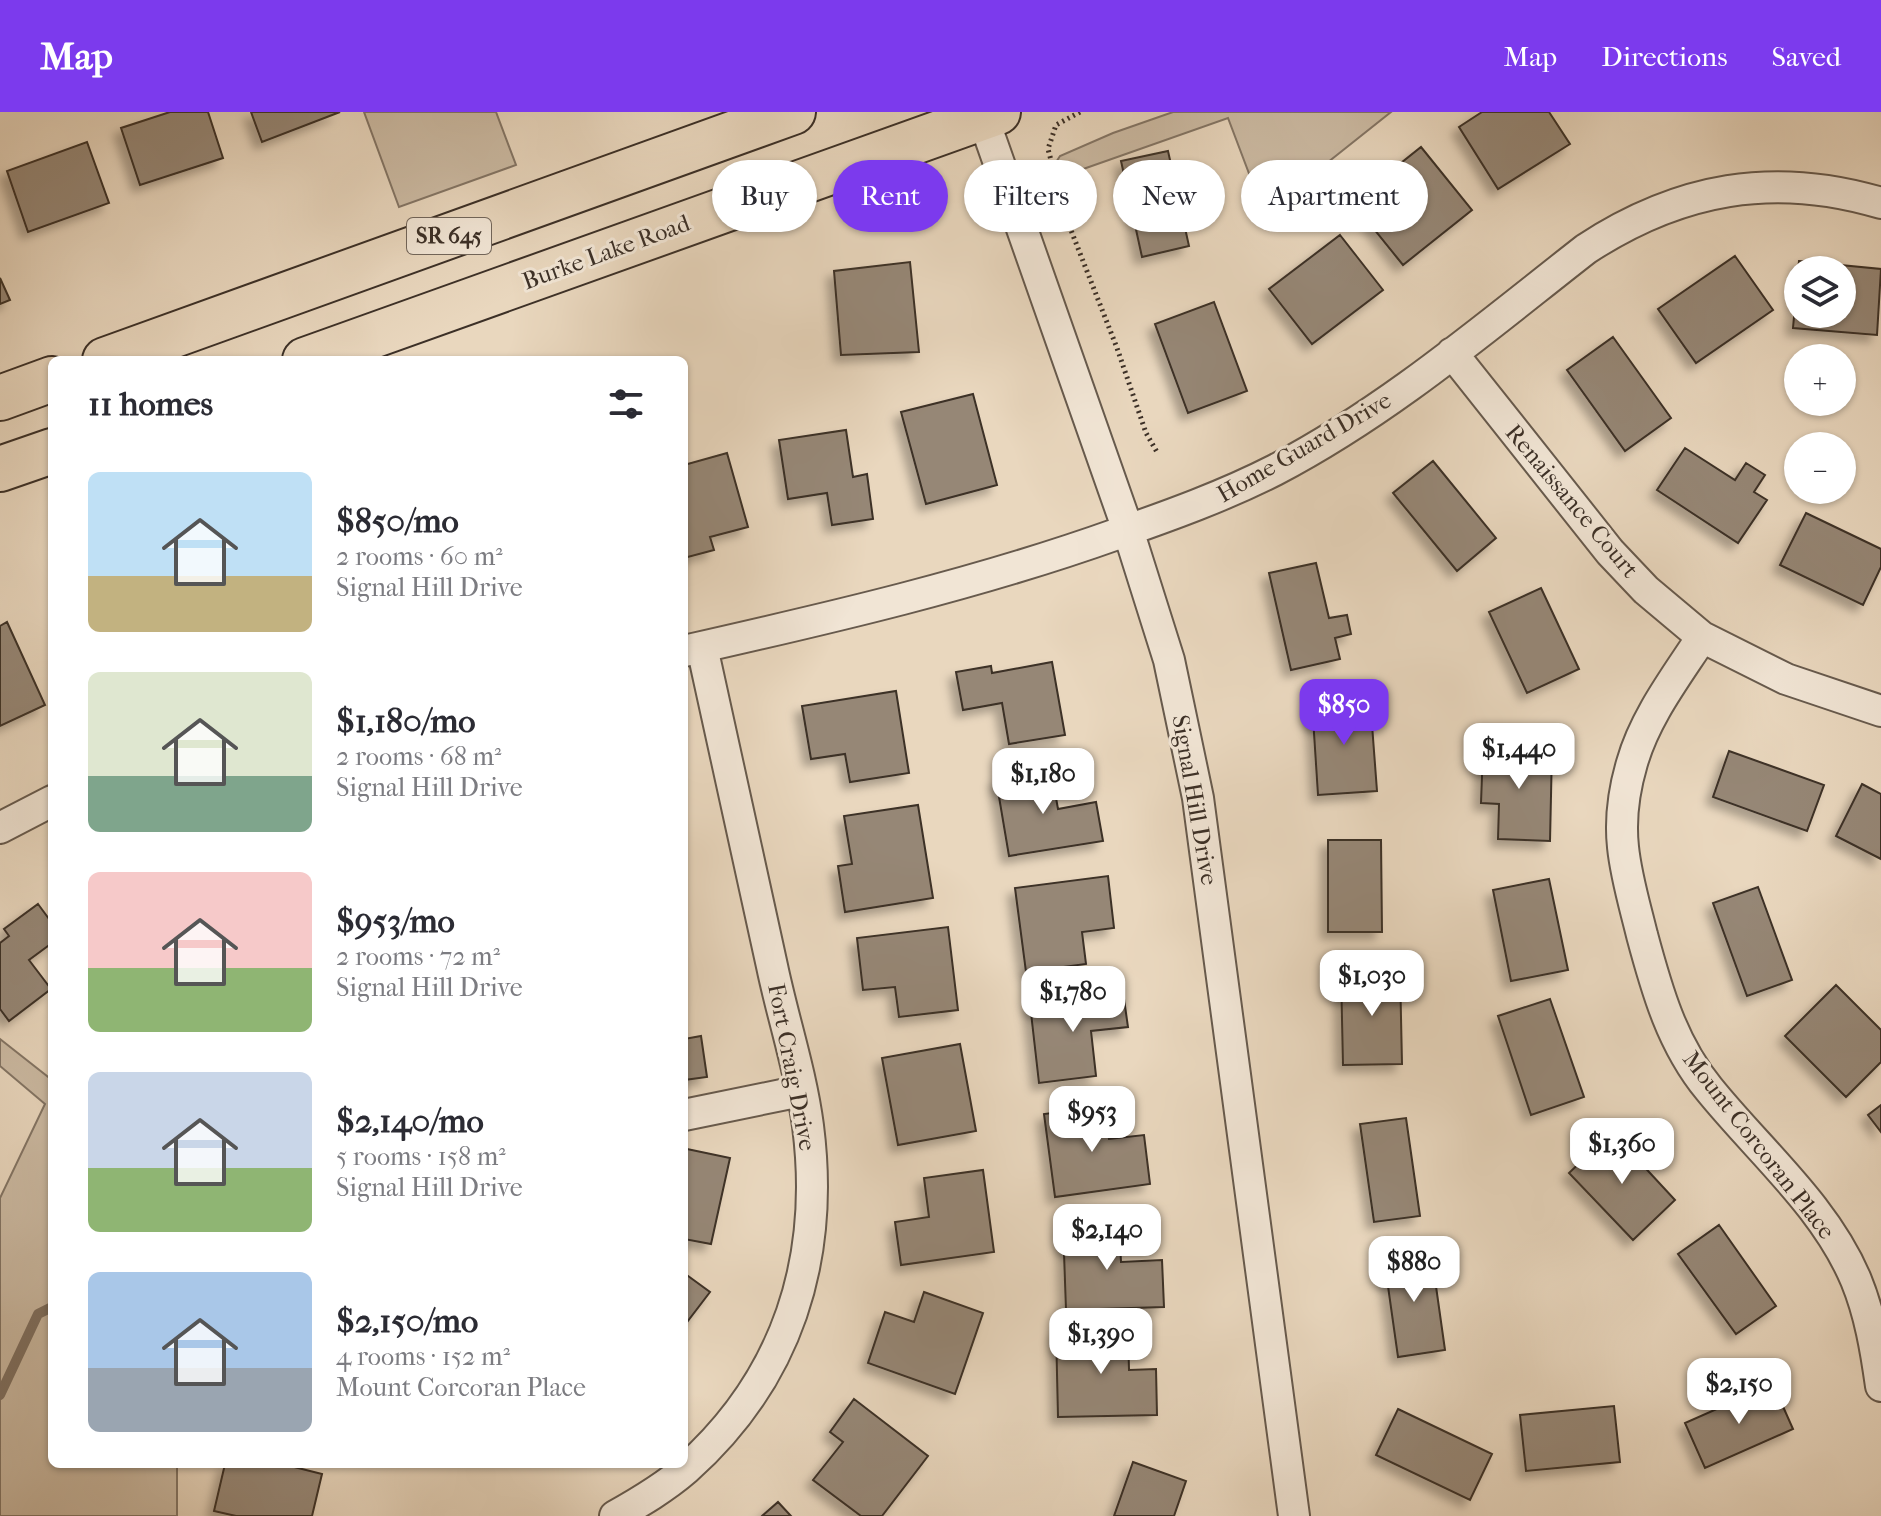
<!DOCTYPE html>
<meta charset="utf-8">
<style>
body{margin:0;font-family:"IM FELL French Canon",serif;background:#f7f7f7;color:#2b2b33;height:100vh;display:flex;flex-direction:column;font-size:30px;white-space:nowrap}
*{box-sizing:border-box;margin:0}
p{font-size:26px;color:#7c7c81}
.icon{flex:none;width:44px;height:44px;fill:none;stroke:currentColor;stroke-width:2;stroke-linecap:round;stroke-linejoin:round}
.map{position:relative;flex:1;overflow:hidden}
.details{position:absolute;left:48px;top:244px;width:640px;height:1112px;display:flex;flex-direction:column;background:#fff;border-radius:12px;box-shadow:0 2px 6px #0004}
.details>*{flex:none}
.guide{position:absolute;left:712px;top:48px;width:760px;height:72px;display:flex;gap:16px}
.controls{position:absolute;left:1784px;top:144px;display:grid;gap:16px}
.controls a{display:grid;place-items:center;width:72px;height:72px;border-radius:50%;background:#fff;box-shadow:0 2px 6px #0004;font-size:40px}
.price{position:absolute;translate:-50% -68px;padding:0 18px;border-radius:16px;background:#fff;color:#222;font-size:26px;line-height:52px;filter:drop-shadow(0 2px 4px #0008)}
.price::after{content:'';position:absolute;left:50%;top:48px;width:24px;height:18px;margin-left:-12px;background:inherit;clip-path:polygon(0 0,100% 0,50% 100%)}
.price.active{background:#7c3aed;color:#fff}
ul{padding:0;list-style:none}
li{display:flex;align-items:center;gap:24px;height:200px;padding:0 40px}
li span{display:grid;place-items:center;flex:none;width:224px;height:160px;border-radius:12px;color:#555}
li>.icon{margin-inline-start:auto}
span .icon{width:96px;height:96px;fill:#fffc;stroke-width:1}
li b{font-size:34px}
h2{display:flex;justify-content:space-between;align-items:center;height:96px;padding:0 40px;font-size:34px}
.pill{padding:0 28px;border-radius:36px;background:#fff;box-shadow:0 2px 6px #0004;font-size:28px;line-height:72px}
.pill.active{background:#7c3aed;color:#fff}
header{display:flex;align-items:center;gap:48px;box-sizing:border-box;height:112px;padding:0 40px;background:#7c3aed;color:#fff}
header strong{font-size:38px}
nav{display:flex;gap:44px;margin-inline-start:auto;font-size:28px}
.map>svg:first-child{display:block}
</style>
<header>
<strong>Map</strong>
<nav><a>Map</a><a>Directions</a><a>Saved</a></nav>
</header>
<div class="map">
<svg width="1881" height="1404" viewBox="0 0 1881 1404">
<defs>
<filter id="shadow"><feDropShadow dx="-7" dy="7" stdDeviation="4" flood-color="#0004"/></filter>
</defs>
<rect width="100%" height="100%" fill="#e9d7be"/>
<filter id="stains"><feTurbulence type="fractalNoise" baseFrequency=".0025" numOctaves="4"/><feColorMatrix values="0 0 0 0 .2 0 0 0 0 .09 0 0 0 0 .02 0 0 0 .5 -.17"/></filter>
<radialGradient id="worn" r=".72"><stop offset=".6" stop-color="#630" stop-opacity="0"/><stop offset="1" stop-color="#630" stop-opacity=".3"/></radialGradient>
<path fill="#ccbba4" stroke="#847666" stroke-width="2" d="M364,0H496L516,53L399,95Z
M1173,0H1391L1264,101L1228,6L1052,68L1053,55L1060,44L1113,21Z
M0,927L52,968V1352H177V1404H0V1086L45,992L0,954Z"/>
<g fill="none" stroke-linecap="round" stroke-linejoin="round">
<path stroke="#807263" stroke-width="10" d="M0,1283L38,1202L52,1195"/>
</g>
<path fill="#968776" stroke="#3c3027" stroke-width="2" filter="url(#shadow)" d="M170,0H208L223,46L140,73L121,16Z
M251,0H340L262,30Z
M1482,0H1549L1570,32L1498,77L1459,15Z
M87,30L109,91L28,120L7,59Z
M1421,35L1472,98L1403,153L1369,111L1403,84L1386,63Z
M1168,39L1189,134L1142,145L1121,49Z
M1340,123L1383,178L1312,232L1269,177Z
M1735,144L1773,198L1696,251L1658,197Z
M1799,149L1881,157L1877,223L1793,216L1798,159V202H1842V158H1798Z
M910,150L919,240L841,243L834,159Z
M0,166L10,188L0,192Z
M1214,190L1247,279L1188,301L1155,212Z
M1613,225L1671,306L1625,339L1567,258Z
M973,282L997,373L926,392L901,300Z
M846,318L853,365L867,362L873,407L832,413L827,381L788,387L779,328Z
M1685,336L1735,368L1746,351L1765,363L1754,380L1767,388L1738,431L1657,378Z
M727,341L748,415L710,425L714,438L684,446V353Z
M1433,349L1496,426L1457,459L1393,381Z
M1806,401L1881,437V455L1863,493L1780,453Z
M1316,451L1329,506L1347,503L1351,522L1335,526L1340,547L1291,558L1269,461Z
M1541,476L1579,557L1527,581L1489,500Z
M7,510L45,593L0,614V514Z
M1052,550L1065,623L1009,632L1002,591L963,598L956,560L991,554L992,561Z
M896,579L909,661L850,670L845,642L811,647L802,594Z
M1370,586L1377,679L1318,683L1312,590Z
M1483,636L1552,638L1550,729L1498,727L1499,692L1481,691Z
M1729,639L1824,673L1807,719L1713,685Z
M1051,658L1058,697L1096,690L1103,729L1009,744L996,667Z
M1862,672L1881,682V747L1836,724Z
M918,693L933,786L845,800L838,754L852,752L844,704Z
M1328,728H1381L1382,820H1328Z
M1108,764L1114,816L1082,820L1086,852L1026,860L1015,776Z
M1549,767L1568,858L1511,869L1493,778Z
M1758,775L1792,868L1747,884L1713,791Z
M38,792L52,811V831L29,848L51,877L9,909L0,897V831L9,824L4,817Z
M948,815L958,898L899,905L895,875L863,878L857,826Z
M1400,859L1402,952L1343,953L1341,861Z
M1836,873L1881,918V950L1846,985L1785,924Z
M1123,880L1128,915L1091,919L1096,964L1039,971L1030,892Z
M1550,887L1584,985L1531,1003L1498,904Z
M701,924L707,965L684,968V927Z
M960,932L976,1019L898,1033L882,946Z
M1881,993V1020L1868,1003Z
M1104,994L1109,1027L1144,1023L1150,1072L1055,1085L1044,1002Z
M1406,1006L1420,1104L1374,1110L1360,1012Z
M1612,1020L1675,1088L1633,1128L1569,1061Z
M687,1037L730,1046L711,1132L684,1127V1050Z
M983,1058L994,1140L901,1153L895,1110L929,1105L924,1066Z
M1119,1112L1121,1150L1162,1148L1164,1195L1066,1198L1063,1113Z
M1719,1113L1776,1194L1736,1222L1678,1142Z
M1431,1139L1445,1238L1398,1245L1384,1146Z
M684,1161L710,1180L684,1214Z
M924,1180L983,1201L955,1282L868,1251L885,1200L914,1210Z
M1128,1217L1129,1258L1156,1257L1157,1303L1058,1305L1056,1218Z
M1773,1272L1793,1317L1705,1356L1685,1311Z
M854,1287L928,1344L882,1404H861L813,1368L843,1330L830,1320Z
M1614,1294L1620,1350L1526,1359L1520,1303Z
M1398,1297L1492,1342L1470,1388L1376,1343Z
M1133,1350L1186,1369L1174,1404H1114Z
M225,1352H294V1355L322,1362L312,1404H236L214,1399Z
M778,1390L791,1404H762Z"/>
<g fill="none" stroke-linecap="round" stroke-linejoin="round">
<g stroke="#675a4d" stroke-width="34">
<path id="street" d="M981,0L1128,418L1169,548L1198,686L1294,1404
M1452,241L1610,440L1646,478L1702,525L1786,567L1881,599
M1702,525C1676,565 1645,605 1632,651C1624,678 1620,707 1623,735C1626,765 1635,794 1642,823C1657,879 1672,932 1709,977C1759,1039 1825,1094 1856,1168C1870,1202 1876,1238 1881,1274
M684,539C830,506 977,472 1117,422C1171,403 1224,384 1275,358C1388,299 1486,215 1586,137C1679,76 1774,59 1881,91
M0,716L52,689
M684,1003L801,979
M615,1404C640,1390 664,1376 686,1357C788,1266 825,1147 808,1014C801,960 783,907 772,854C749,748 725,641 702,535"/>
</g>
<g stroke="#3c3027" stroke-width="48">
<path id="primary" d="M105,248L793,0
M305,248L998,0
M0,286L52,267
M0,357L52,339"/>
</g>
<path stroke="#3c3027" stroke-width="5" stroke-dasharray="2 4" stroke-linecap="butt" d="M1080,0L1056,13L1048,37L1067,108L1117,236L1146,321L1157,340"/>
<use href="#street" stroke="#f1e5d5" stroke-width="30"/>
<use href="#primary" stroke="#e9d7be" stroke-width="44"/>
</g>
<g text-anchor="middle" dominant-baseline="central" stroke-width="6" stroke-linejoin="round" paint-order="stroke">
<rect fill="#f1e5d5" stroke="#72665b" stroke-width="2" x="407" y="106" width="84" height="36" rx="6"/>
<g font-size="22" font-weight="bold" fill="#3c3027">
<text x="449" y="124">SR 645</text>
</g>
<g font-size="24" fill="#3c3027" stroke="#f1e5d5">
<text transform="translate(606 140) rotate(-20)">Burke Lake Road</text>
<text transform="translate(1304 335) rotate(-30)">Home Guard Drive</text>
<text transform="translate(1572 389) rotate(50)">Renaissance Court</text>
<text transform="translate(1195 688) rotate(80)">Signal Hill Drive</text>
<text transform="translate(792 955) rotate(79)">Fort Craig Drive</text>
<text transform="translate(1759 1033) rotate(52)">Mount Corcoran Place</text>
</g>
</g>
<rect width="100%" height="100%" filter="url(#stains)"/>
<rect width="100%" height="100%" fill="url(#worn)"/>
</svg>
<div class="controls">
<a><svg class="icon" aria-label="layers" viewBox="0 0 24 24"><path d="M12 4l9 5-9 5-9-5zM3 14l9 5 9-5"/></svg></a>
<a>+</a>
<a>−</a>
</div>
<b class="price active" style="left:1344px;top:635px">$850</b>
<b class="price" style="left:1519px;top:679px">$1,440</b>
<b class="price" style="left:1043px;top:704px">$1,180</b>
<b class="price" style="left:1372px;top:906px">$1,030</b>
<b class="price" style="left:1073px;top:922px">$1,780</b>
<b class="price" style="left:1092px;top:1042px">$953</b>
<b class="price" style="left:1622px;top:1074px">$1,360</b>
<b class="price" style="left:1107px;top:1160px">$2,140</b>
<b class="price" style="left:1414px;top:1192px">$880</b>
<b class="price" style="left:1101px;top:1264px">$1,390</b>
<b class="price" style="left:1739px;top:1314px">$2,150</b>
<div class="guide">
<a class="pill">Buy</a>
<a class="pill active">Rent</a>
<a class="pill">Filters</a>
<a class="pill">New</a>
<a class="pill">Apartment</a>
</div>
<section class="details">
<h2>11 homes<svg class="icon" aria-label="filters" viewBox="0 0 24 24"><path d="M4 7h16M4 17h16"/><circle cx="9" cy="7" r="2"/><circle cx="15" cy="17" r="2"/></svg></h2>
<ul>
<li><span style="background:linear-gradient(#bfe0f5 65%,#c2b280 0)"><svg class="icon" aria-label="home" viewBox="0 0 24 24"><path d="M3 11l9-7 9 7M6 9v11h12V9"/></svg></span><div><b>$850/mo</b><p>2 rooms · 60 m²</p><p>Signal Hill Drive</p></div></li>
<li><span style="background:linear-gradient(#dfe7d0 65%,#7fa58c 0)"><svg class="icon" aria-label="home" viewBox="0 0 24 24"><path d="M3 11l9-7 9 7M6 9v11h12V9"/></svg></span><div><b>$1,180/mo</b><p>2 rooms · 68 m²</p><p>Signal Hill Drive</p></div></li>
<li><span style="background:linear-gradient(#f6c9c9 60%,#8fb573 0)"><svg class="icon" aria-label="home" viewBox="0 0 24 24"><path d="M3 11l9-7 9 7M6 9v11h12V9"/></svg></span><div><b>$953/mo</b><p>2 rooms · 72 m²</p><p>Signal Hill Drive</p></div></li>
<li><span style="background:linear-gradient(#c9d6e8 60%,#8fb573 0)"><svg class="icon" aria-label="home" viewBox="0 0 24 24"><path d="M3 11l9-7 9 7M6 9v11h12V9"/></svg></span><div><b>$2,140/mo</b><p>5 rooms · 158 m²</p><p>Signal Hill Drive</p></div></li>
<li><span style="background:linear-gradient(#a9c7e8 60%,#9aa5b1 0)"><svg class="icon" aria-label="home" viewBox="0 0 24 24"><path d="M3 11l9-7 9 7M6 9v11h12V9"/></svg></span><div><b>$2,150/mo</b><p>4 rooms · 152 m²</p><p>Mount Corcoran Place</p></div></li>
</ul>
</section>
</div>
